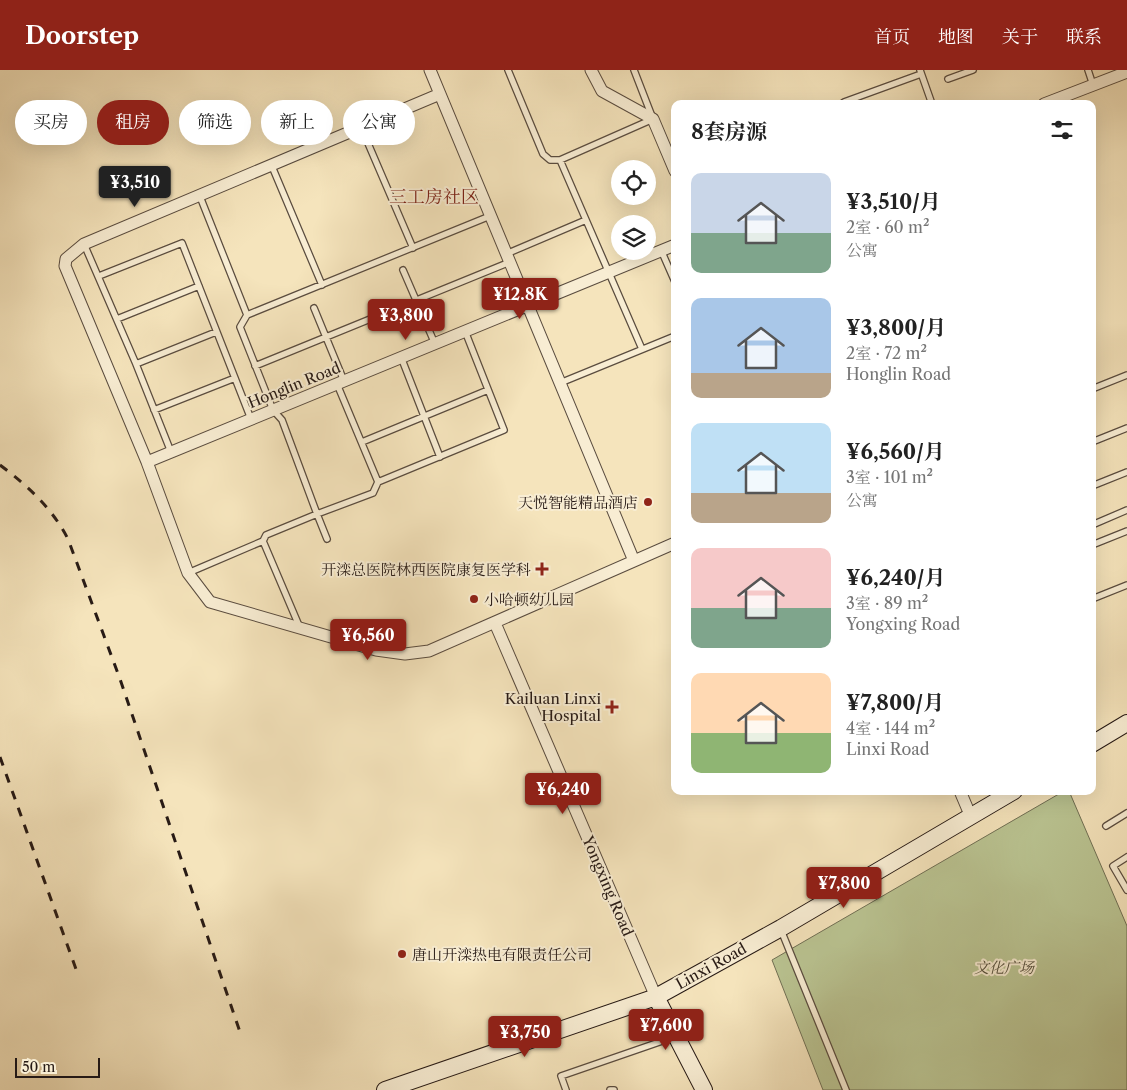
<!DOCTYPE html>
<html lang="zh">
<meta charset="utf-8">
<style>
body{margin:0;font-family:"Libre Caslon Text","Noto Serif SC",serif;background:#f2f2f2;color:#222;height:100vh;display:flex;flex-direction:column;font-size:19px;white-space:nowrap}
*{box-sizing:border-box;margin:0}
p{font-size:16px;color:#767676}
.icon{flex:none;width:28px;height:28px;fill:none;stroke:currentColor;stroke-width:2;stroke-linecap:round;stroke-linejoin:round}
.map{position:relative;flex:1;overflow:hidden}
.panel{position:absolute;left:671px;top:30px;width:425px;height:695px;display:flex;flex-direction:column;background:#fff;border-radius:10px;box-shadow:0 5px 20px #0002}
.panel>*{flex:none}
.guide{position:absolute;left:15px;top:30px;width:475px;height:45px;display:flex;gap:10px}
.controls{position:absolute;left:611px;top:90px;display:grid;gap:10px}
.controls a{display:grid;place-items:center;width:45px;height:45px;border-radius:50%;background:#fff;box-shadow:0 5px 20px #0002;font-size:25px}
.scale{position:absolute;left:15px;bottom:12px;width:85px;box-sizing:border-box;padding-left:5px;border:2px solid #271a15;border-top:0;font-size:14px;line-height:18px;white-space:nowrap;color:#271a15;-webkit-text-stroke:4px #f8edd3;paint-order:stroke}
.price{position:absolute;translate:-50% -42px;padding:0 11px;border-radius:5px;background:#8f2418;color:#fff;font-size:16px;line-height:32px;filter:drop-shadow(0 1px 2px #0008)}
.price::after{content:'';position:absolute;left:50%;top:30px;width:15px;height:11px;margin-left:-8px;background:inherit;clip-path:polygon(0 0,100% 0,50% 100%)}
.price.selected{background:#222;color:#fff}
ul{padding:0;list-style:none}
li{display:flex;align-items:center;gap:15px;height:125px;padding:0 20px}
li span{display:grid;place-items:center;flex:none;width:140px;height:100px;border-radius:10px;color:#555}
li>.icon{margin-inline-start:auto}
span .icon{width:60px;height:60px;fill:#fffc;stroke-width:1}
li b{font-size:21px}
h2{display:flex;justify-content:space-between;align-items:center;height:60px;padding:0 20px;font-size:21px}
.pill{padding:0 18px;border-radius:22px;background:#fff;box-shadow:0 5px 20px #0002;font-size:18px;line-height:45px}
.pill.selected{background:#8f2418;color:#fff}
header{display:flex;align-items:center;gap:30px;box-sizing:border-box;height:70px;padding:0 25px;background:#8f2418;color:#fff}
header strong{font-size:24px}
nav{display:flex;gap:28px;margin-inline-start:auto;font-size:18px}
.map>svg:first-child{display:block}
</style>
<header>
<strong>Doorstep</strong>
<nav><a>首页</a><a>地图</a><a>关于</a><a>联系</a></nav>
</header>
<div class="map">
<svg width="1127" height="1020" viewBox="0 0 1127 1020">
<rect width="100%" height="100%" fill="#f5e4bc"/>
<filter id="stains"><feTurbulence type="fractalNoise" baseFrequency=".004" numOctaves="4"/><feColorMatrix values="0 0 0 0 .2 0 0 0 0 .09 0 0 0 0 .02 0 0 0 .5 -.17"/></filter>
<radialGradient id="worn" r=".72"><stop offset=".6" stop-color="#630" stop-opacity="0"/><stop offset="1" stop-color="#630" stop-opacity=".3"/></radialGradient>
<path fill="#bac492" stroke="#706f54" d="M1064,721H1069L1127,856V1020H823L772,890Z"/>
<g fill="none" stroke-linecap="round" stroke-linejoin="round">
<g stroke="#5a4c3f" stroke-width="8">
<path id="lane" d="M508,0L543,84L550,90H560L653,49L634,0
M920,0L932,34
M1088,0L1093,15
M948,9L973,0
M844,32L921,4
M361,57L413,178
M560,90L642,279
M271,94L322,215
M199,124L247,245
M84,174L136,294L171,382
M661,180L675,212
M506,184L586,150
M403,200L435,274
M99,206L182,173L251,349
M314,238L344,311
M117,249L199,216
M401,287L440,387
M136,294L216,262
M255,296L510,192
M560,313L675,266
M337,314L378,412
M1092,319L1127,305
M154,340L235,308
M362,372L488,320
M1092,372L1127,358
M1092,416L1127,402
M1092,455L1127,440
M327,469L317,444L373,423L378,412L504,360L465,261
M1092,475L1127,461
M188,503L263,471
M1092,529L1127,515
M300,558L263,471L266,465L317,444L282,350L273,340L240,257L247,245L490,146
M1106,756L1127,743
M1127,787L1113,796L1127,820
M781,860L846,1020
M566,1020L561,1006L674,967
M610,1020H614"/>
</g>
<g stroke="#5a4c3f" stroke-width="13">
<path id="street" d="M430,0L634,491
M591,0L602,21L653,49L675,101
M440,24L84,174L66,189L65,196L147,392L188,503L210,532L376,580L405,584L429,581L675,473
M1044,34L1127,2
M147,392L675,175
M495,553L656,927
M960,721L971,747"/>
</g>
<g stroke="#271a15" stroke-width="18">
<path id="secondary" d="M1092,674L1127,653
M656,927L704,1020
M385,1020L656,927L781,858L1014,721"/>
</g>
<use href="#lane" stroke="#f8edd3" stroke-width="5.5"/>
<use href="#street" stroke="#f8edd3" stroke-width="11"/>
<use href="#secondary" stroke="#f8edd3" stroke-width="16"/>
<path stroke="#271a15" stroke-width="3" stroke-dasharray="9 9" stroke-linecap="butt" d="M0,395C28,416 52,438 68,469L120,609L242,968
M0,687L77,902"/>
</g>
<g fill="#8f2418" stroke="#f8edd3" stroke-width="2">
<circle cx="648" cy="432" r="5"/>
<path d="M539.5 491.5h5v5h5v5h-5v5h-5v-5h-5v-5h5z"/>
<circle cx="474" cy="529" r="5"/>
<path d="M609.5 629.5h5v5h5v5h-5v5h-5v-5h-5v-5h5z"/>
<circle cx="402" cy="884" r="5"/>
</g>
<g text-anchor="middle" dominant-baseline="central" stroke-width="4" stroke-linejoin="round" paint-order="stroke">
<g font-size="15" fill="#271a15" stroke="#f8edd3">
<text transform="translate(294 315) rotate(-22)">Honglin Road</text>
<text transform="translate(608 816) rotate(67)">Yongxing Road</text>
<text transform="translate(711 896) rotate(-29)">Linxi Road</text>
</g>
<g font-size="15" fill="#271a15" stroke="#f8edd3" text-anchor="end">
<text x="638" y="432">天悦智能精品酒店</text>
<text x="531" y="499">开滦总医院林西医院康复医学科</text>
<text x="484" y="529" text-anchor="start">小哈顿幼儿园</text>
<text x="601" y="628">Kailuan Linxi<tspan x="601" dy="17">Hospital</tspan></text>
<text x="412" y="884" text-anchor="start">唐山开滦热电有限责任公司</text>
</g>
<g font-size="15" font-style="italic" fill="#534d3a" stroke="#f8edd3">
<text x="1004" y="897">文化广场</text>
</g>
<g font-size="18" fill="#7a1f14" stroke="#f8edd3">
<text x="434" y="127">三工房社区</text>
</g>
</g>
<rect width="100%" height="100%" filter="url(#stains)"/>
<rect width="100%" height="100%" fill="url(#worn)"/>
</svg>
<div class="controls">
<a><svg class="icon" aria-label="locate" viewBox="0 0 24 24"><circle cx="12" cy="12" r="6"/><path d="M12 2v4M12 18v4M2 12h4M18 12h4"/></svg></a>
<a><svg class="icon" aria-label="layers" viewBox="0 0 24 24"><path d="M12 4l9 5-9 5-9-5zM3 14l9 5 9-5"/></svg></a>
</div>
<div class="scale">50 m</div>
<b class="price selected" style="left:135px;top:138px">¥3,510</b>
<b class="price" style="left:520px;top:250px">¥12.8K</b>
<b class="price" style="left:406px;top:271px">¥3,800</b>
<b class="price" style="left:368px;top:591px">¥6,560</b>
<b class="price" style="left:563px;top:745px">¥6,240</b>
<b class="price" style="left:844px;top:839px">¥7,800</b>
<b class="price" style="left:666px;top:981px">¥7,600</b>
<b class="price" style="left:525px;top:988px">¥3,750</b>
<div class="guide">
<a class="pill">买房</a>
<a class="pill selected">租房</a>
<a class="pill">筛选</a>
<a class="pill">新上</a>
<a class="pill">公寓</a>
</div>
<section class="panel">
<h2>8套房源<svg class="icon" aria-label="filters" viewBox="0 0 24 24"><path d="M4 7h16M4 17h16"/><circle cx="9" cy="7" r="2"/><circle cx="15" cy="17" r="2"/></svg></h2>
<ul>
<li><span style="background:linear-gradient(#c9d6e8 60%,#7fa58c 0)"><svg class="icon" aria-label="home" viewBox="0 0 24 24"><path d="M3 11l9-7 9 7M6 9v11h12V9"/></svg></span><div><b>¥3,510/月</b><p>2室 · 60 m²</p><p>公寓</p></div></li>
<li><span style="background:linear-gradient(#a9c7e8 75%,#b9a48a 0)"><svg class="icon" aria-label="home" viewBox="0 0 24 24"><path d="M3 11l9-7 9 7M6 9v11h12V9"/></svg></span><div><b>¥3,800/月</b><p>2室 · 72 m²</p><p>Honglin Road</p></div></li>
<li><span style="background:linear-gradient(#bfe0f5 70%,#b9a48a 0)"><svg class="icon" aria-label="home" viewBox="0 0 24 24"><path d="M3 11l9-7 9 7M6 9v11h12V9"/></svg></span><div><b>¥6,560/月</b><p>3室 · 101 m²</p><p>公寓</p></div></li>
<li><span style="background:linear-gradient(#f6c9c9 60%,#7fa58c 0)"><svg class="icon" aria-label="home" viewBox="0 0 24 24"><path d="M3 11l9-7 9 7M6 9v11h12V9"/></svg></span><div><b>¥6,240/月</b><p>3室 · 89 m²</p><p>Yongxing Road</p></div></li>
<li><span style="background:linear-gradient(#ffd9b3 60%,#8fb573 0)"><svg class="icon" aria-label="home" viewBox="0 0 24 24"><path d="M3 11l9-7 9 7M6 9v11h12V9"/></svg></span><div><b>¥7,800/月</b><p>4室 · 144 m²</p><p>Linxi Road</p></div></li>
</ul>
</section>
</div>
